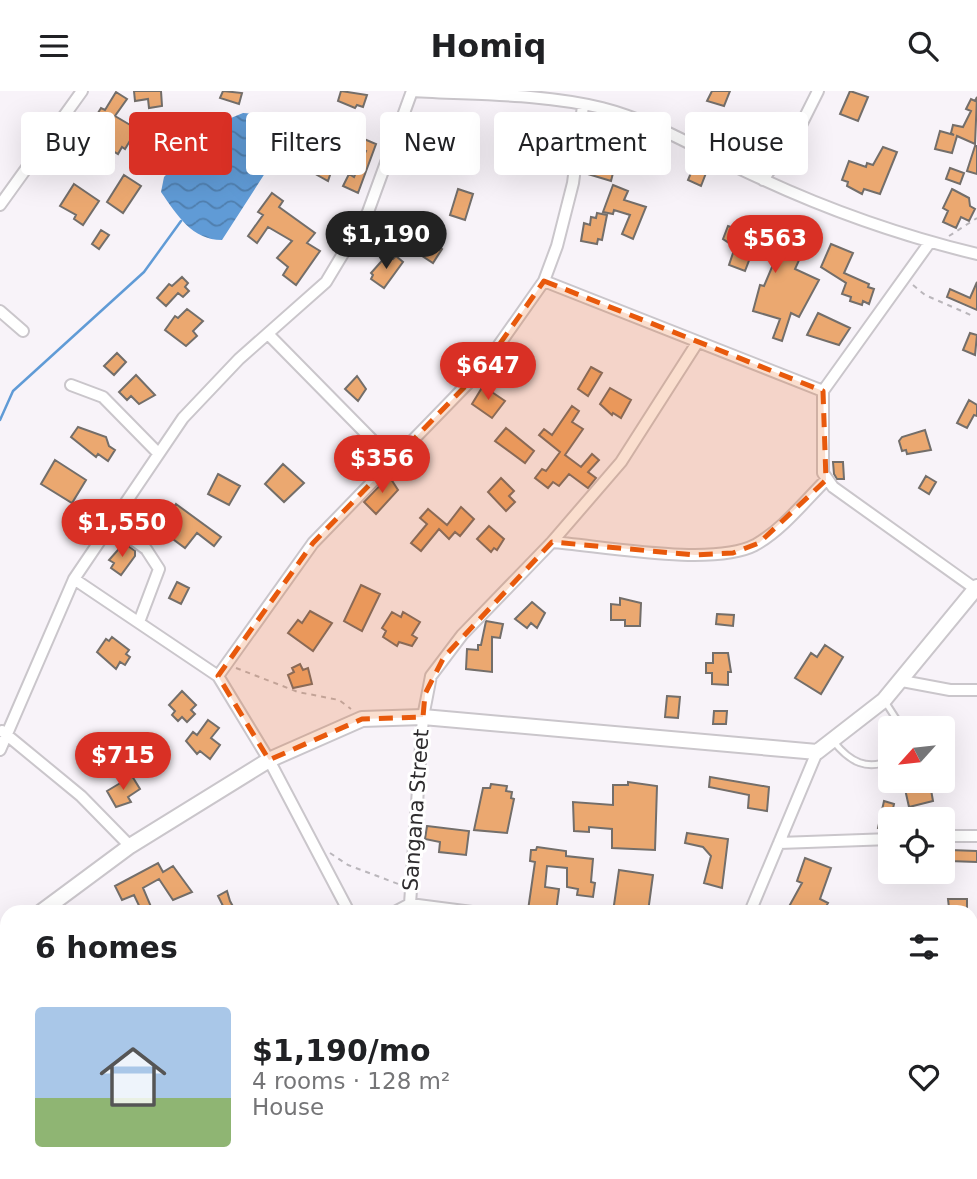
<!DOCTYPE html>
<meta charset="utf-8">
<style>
body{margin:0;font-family:"DejaVu Sans",sans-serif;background:#f6f6f6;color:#202124;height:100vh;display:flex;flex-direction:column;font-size:26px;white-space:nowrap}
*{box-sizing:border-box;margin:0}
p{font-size:23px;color:#757577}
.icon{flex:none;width:38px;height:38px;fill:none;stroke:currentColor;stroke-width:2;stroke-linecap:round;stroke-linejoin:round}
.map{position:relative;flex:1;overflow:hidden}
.sheet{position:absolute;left:0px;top:814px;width:978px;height:275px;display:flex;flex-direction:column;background:#fff;border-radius:21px 21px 0 0;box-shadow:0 7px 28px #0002}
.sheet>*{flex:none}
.banner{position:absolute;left:21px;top:21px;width:936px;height:63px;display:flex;gap:14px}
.needle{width:46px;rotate:243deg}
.fabs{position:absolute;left:878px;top:625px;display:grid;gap:14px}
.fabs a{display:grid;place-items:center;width:77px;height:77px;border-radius:7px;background:#fff;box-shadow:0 7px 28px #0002;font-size:35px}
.price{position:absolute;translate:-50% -60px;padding:0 16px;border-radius:24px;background:#d93025;color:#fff;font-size:23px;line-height:46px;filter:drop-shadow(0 2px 4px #0008)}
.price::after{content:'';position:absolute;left:50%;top:42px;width:21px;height:16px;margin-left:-10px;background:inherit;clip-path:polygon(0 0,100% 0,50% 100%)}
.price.active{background:#222;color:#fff}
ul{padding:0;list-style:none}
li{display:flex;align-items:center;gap:21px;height:175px;padding:0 35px}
li span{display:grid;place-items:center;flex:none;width:196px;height:140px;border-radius:7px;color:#555}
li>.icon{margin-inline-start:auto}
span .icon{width:84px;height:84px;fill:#fffc;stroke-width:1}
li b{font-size:30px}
h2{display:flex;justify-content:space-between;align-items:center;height:84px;padding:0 35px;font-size:30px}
.tag{padding:0 24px;border-radius:7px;background:#fff;box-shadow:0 7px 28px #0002;font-size:24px;line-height:63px}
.tag.active{background:#d93025;color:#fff}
header{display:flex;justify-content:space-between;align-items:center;height:91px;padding:0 35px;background:#fff;font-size:32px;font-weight:700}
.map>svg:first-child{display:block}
</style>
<header><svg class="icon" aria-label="menu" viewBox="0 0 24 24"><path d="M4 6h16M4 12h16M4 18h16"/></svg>Homiq<svg class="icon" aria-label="search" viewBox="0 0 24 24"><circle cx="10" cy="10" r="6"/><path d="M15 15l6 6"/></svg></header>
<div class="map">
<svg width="977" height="1088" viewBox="0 0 977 1088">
<defs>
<pattern id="water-waves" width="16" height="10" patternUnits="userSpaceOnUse" patternTransform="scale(1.75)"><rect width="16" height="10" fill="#609bd6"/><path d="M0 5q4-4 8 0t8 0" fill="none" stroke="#507fae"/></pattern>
</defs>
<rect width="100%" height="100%" fill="#f8f3f9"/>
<path fill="url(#water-waves)" d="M243,22C269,23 271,40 278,62L222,149C192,149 177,124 161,101L164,86L214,34Z"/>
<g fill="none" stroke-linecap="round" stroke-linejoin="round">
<path stroke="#609bd6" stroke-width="2.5" d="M0,329L13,300L144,181L181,130"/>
</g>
<path fill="#eba870" stroke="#736e6a" stroke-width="2" d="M134,0H161L162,15L149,17L148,8L135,10Z
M223,0L242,2L239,13L220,7Z
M341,0L367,4L363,16L357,14L355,17L338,10Z
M712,0H730L724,15L707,10Z
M850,0L868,6L858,30L840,23Z
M116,1L127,8L115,25L137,38L125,58L122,56L118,63L103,54L85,81L68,71L101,17L105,19Z
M977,6L975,53L957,45L952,62L935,58L940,40L954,44L951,42L953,34L963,36L971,20L966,18L971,8L975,10Z
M514,27L549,31L550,42L565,45L558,76L549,74L551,53L512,50Z
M364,48L376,53L358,102L343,95L349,83L354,86L366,60L360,57Z
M975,55H977V83L967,80Z
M883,56L897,61L880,103L864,98L862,103L847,95L848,91L842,89L849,70L866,76L867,72L873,74Z
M319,68L333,75L328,90L310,80Z
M592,72L614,78L611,90L588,83Z
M693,77L706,82L701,95L688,89Z
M950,77L964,82L960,93L946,88Z
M124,84L141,95L123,122L107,111Z
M74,93L99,110L83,134L74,128L76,124L60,115Z
M613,94L628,100L624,109L646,116L633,148L622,143L630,124L614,119L613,123L603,121Z
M458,98L473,103L465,129L450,124Z
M952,98L969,107L970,115L975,118L969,130L961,126L956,137L943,131L948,120L943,117Z
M272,102L283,110L279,116L315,142L307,152L320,160L296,194L283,184L288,176L277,167L292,150L268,136L257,152L248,145L263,124L258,121Z
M597,122L607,124L602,149L598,148L597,153L581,150L584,132L590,134L591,126L596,127Z
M738,133L765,149H779L783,141L794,146L792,150L805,156L795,178L819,189L799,226L791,222L782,250L773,247L780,228L753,220L760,194L764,195L775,169L753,159L745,180L729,174L735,156L723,148L728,135L737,138Z
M101,139L109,144L99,158L92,153Z
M427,149L442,158L433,172L419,163Z
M831,153L853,162L844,182L869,193L868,196L874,198L869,213L863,210L862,214L850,210L851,206L842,203L846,192L821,176Z
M387,164L393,168L396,165L403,171L384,197L371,188L373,184L371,182Z
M182,186L188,192L185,196L189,200L183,206L178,202L166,215L157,207L169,193L172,195Z
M977,191V219L947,206L950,198L970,207Z
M187,218L203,230L193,240L197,245L186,255L165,239L175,225L178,227Z
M818,222L850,237L839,254L807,244Z
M970,242L977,244L975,264L963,259Z
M117,262L126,271L114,284L104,275Z
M591,276L602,282L588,305L578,298Z
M136,284L155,304L139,313L131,305L127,309L119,301Z
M357,285L366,298L358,310L345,298Z
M483,295L505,310L492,327L472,313Z
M610,297L631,309L621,327L613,322L612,324L600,313Z
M969,309L977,314V325L974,324L967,337L957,332Z
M572,315L579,320L572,331L583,338L565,364L581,376L592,363L599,369L588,381L596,387L588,397L569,383L559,395L553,391L548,397L535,387L542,378L546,380L560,361L539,344L544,338L552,344Z
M78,336L106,346L109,355L115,359L108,370L98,363L96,366L71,346Z
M506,337L534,360L525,372L495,350Z
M925,339L931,359L907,363L906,359L902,360L899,350L902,346Z
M55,369L86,389L72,412L41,393Z
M833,371H843L844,388H837L834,383Z
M283,373L304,392L284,411L265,393Z
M218,383L240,395L229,414L208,403Z
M389,385L398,399L376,423L364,411Z
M926,385L936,391L929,403L919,397Z
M501,387L514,400L509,405L515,411L506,420L488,401Z
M176,413L221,446L214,455L197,442L185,457L158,437Z
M461,416L474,428L460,445L455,441L449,448L439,438L421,460L411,452L427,433L420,427L428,418L447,434Z
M489,435L504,448L497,459L494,457L491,461L477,448Z
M124,452L135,460V465L121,484L111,477L114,472L109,469Z
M177,491L189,497L181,513L169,507Z
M361,494L380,503L362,540L344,530Z
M620,507L641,512L640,535H625V529H611V513L620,514Z
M532,511L545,522L537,537L531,532L527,537L515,528Z
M310,520L332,532L313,560L288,542L298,529L302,532Z
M392,521L401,526L403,521L420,531L412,544L417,547L412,555L399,551L397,555L383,546L386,540L382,537Z
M717,523L734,524L733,535L716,533Z
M486,530L503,533L500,547L492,546V581L466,578L467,558L478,559V554H481Z
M112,546L129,559L126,563L130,566L125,574L120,571L116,578L97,561L106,548L109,550Z
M825,554L843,566L821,603L795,587L811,562L817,566Z
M713,562H728L731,581H728V594L712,593V582H706V572H713Z
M300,573L303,579L308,577L312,593L293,597L288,584L294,581L292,577Z
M182,600L196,614L191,619L195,623L187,631L182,626L178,630L172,624L175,620L169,614Z
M667,605L680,606L678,627L665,626Z
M714,620H727L726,633H713Z
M208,629L219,637L211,647L220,654L210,668L200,660L197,663L186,650L193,641L197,644Z
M112,647L121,655L117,659L122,663L110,677L97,664Z
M132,685L140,698L128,706L131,711L116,716L107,700Z
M710,686L769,696L767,720L748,717L749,704L709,696Z
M628,691L657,695L655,759L612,757V738L589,736V741L574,740L573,711L613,714V694H628Z
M491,693L507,695L506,700L512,701L511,707L514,708L507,742L474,739L483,697H490Z
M930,693L933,710L909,716L905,698Z
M884,710L894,713L888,740L878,737Z
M427,735L469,740L466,764L439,761L440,751L425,748Z
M687,742L728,748L722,797L704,792L711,765L703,756L685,752Z
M537,756L566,760V765L593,768L591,791L595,792L593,806L577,804L578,798L567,796V777L547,775L545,796L559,798L556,821L528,819L535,771L530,770L531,759H536Z
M950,759L977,760V771L949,770Z
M805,767L831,777L820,808L828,812L823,821H786L802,792L797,790Z
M158,772L163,781L173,775L192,801L173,809L159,788L143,797L152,818L142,821L134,804L122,809L115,795Z
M619,779L653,784L648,821H613Z
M227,800L230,810L236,821H226L218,805Z
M948,808H967V817H949Z"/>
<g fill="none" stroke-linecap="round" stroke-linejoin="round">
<g stroke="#cac6cb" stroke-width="9">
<path id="service" d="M884,609L902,637
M834,651C850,671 867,680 891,669"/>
</g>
<g stroke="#cac6cb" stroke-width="14">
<path id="minor" d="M412,0C476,4 540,2 602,17C658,31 709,65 762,88C831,120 903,145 977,163
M763,89L801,34L818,0
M0,114L82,0
M930,151L823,300V382L833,396L977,499
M544,190L823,300
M0,220L23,240
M269,244L394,371
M71,294L103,306L158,362
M110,432L146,458L159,478L139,531
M552,451C602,455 713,476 755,454C782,439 804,411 826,389
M74,488L218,585L269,669L349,821
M218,585L313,452L482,278L544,190L557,155L573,92L583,15
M902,590L950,599H977
M2,640L81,705L130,755
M0,659L74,488L183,327L239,268L326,191L368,121L412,0
M943,745H977
M779,752L891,748
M410,813L423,626L431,585L462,544L552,451L621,371L697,252
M395,821L410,813L472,821
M750,821L817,661
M971,885L977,883
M971,1038H977
M10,1082L64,1088
M721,1082L722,1088
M921,1082L922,1088
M290,1088L295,1082
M478,1088L479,1082"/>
</g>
<g stroke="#cac6cb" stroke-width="18">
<path id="tertiary" d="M41,821L130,755L269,669L362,628L423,626L817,661L884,609L977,496
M0,852L7,847"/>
</g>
<path stroke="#bab6bb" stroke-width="2" stroke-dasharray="5 5" stroke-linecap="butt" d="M949,145L977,127
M913,194L925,204L973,225
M236,577L298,601L339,609L351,618
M330,762L348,774L401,794
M515,1088L521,1082"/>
<use href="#service" stroke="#fff" stroke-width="5"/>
<use href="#minor" stroke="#fff" stroke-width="10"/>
<use href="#tertiary" stroke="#fff" stroke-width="14"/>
</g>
<path fill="#e8590c" fill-opacity="0.2" stroke="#e8590c" stroke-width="5" stroke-dasharray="14 9" stroke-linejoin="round" d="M544,190L823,300L826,389L759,452L733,462L695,464L552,451L444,566L425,603L423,626L362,628L269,669L218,585L313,452L482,278Z"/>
<g text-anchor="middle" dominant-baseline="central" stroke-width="6" stroke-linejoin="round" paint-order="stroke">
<g font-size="21" fill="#2e2c2e" stroke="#fff">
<text transform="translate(416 719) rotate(-86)">Sangana Street</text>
</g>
</g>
</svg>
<div class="fabs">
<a><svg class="needle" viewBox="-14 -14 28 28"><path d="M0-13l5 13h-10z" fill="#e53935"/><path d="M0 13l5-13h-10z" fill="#757577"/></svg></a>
<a><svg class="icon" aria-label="locate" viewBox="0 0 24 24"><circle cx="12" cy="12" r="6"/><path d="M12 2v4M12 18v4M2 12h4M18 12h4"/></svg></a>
</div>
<b class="price active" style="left:386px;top:180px">$1,190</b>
<b class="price" style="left:775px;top:184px">$563</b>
<b class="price" style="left:488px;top:311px">$647</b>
<b class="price" style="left:382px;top:404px">$356</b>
<b class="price" style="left:122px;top:468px">$1,550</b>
<b class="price" style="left:123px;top:701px">$715</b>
<div class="banner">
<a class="tag">Buy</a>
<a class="tag active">Rent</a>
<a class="tag">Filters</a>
<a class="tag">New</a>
<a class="tag">Apartment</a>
<a class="tag">House</a>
</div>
<section class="sheet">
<h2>6 homes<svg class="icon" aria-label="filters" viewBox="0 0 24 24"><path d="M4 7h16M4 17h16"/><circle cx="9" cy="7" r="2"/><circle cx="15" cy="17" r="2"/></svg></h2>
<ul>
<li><span style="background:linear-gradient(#a9c7e8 65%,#8fb573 0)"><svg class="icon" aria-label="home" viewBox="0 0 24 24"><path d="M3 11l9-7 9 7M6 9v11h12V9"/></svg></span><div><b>$1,190/mo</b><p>4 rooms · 128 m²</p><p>House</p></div><svg class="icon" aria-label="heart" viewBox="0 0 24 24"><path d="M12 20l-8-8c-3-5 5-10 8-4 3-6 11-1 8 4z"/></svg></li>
</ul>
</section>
</div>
